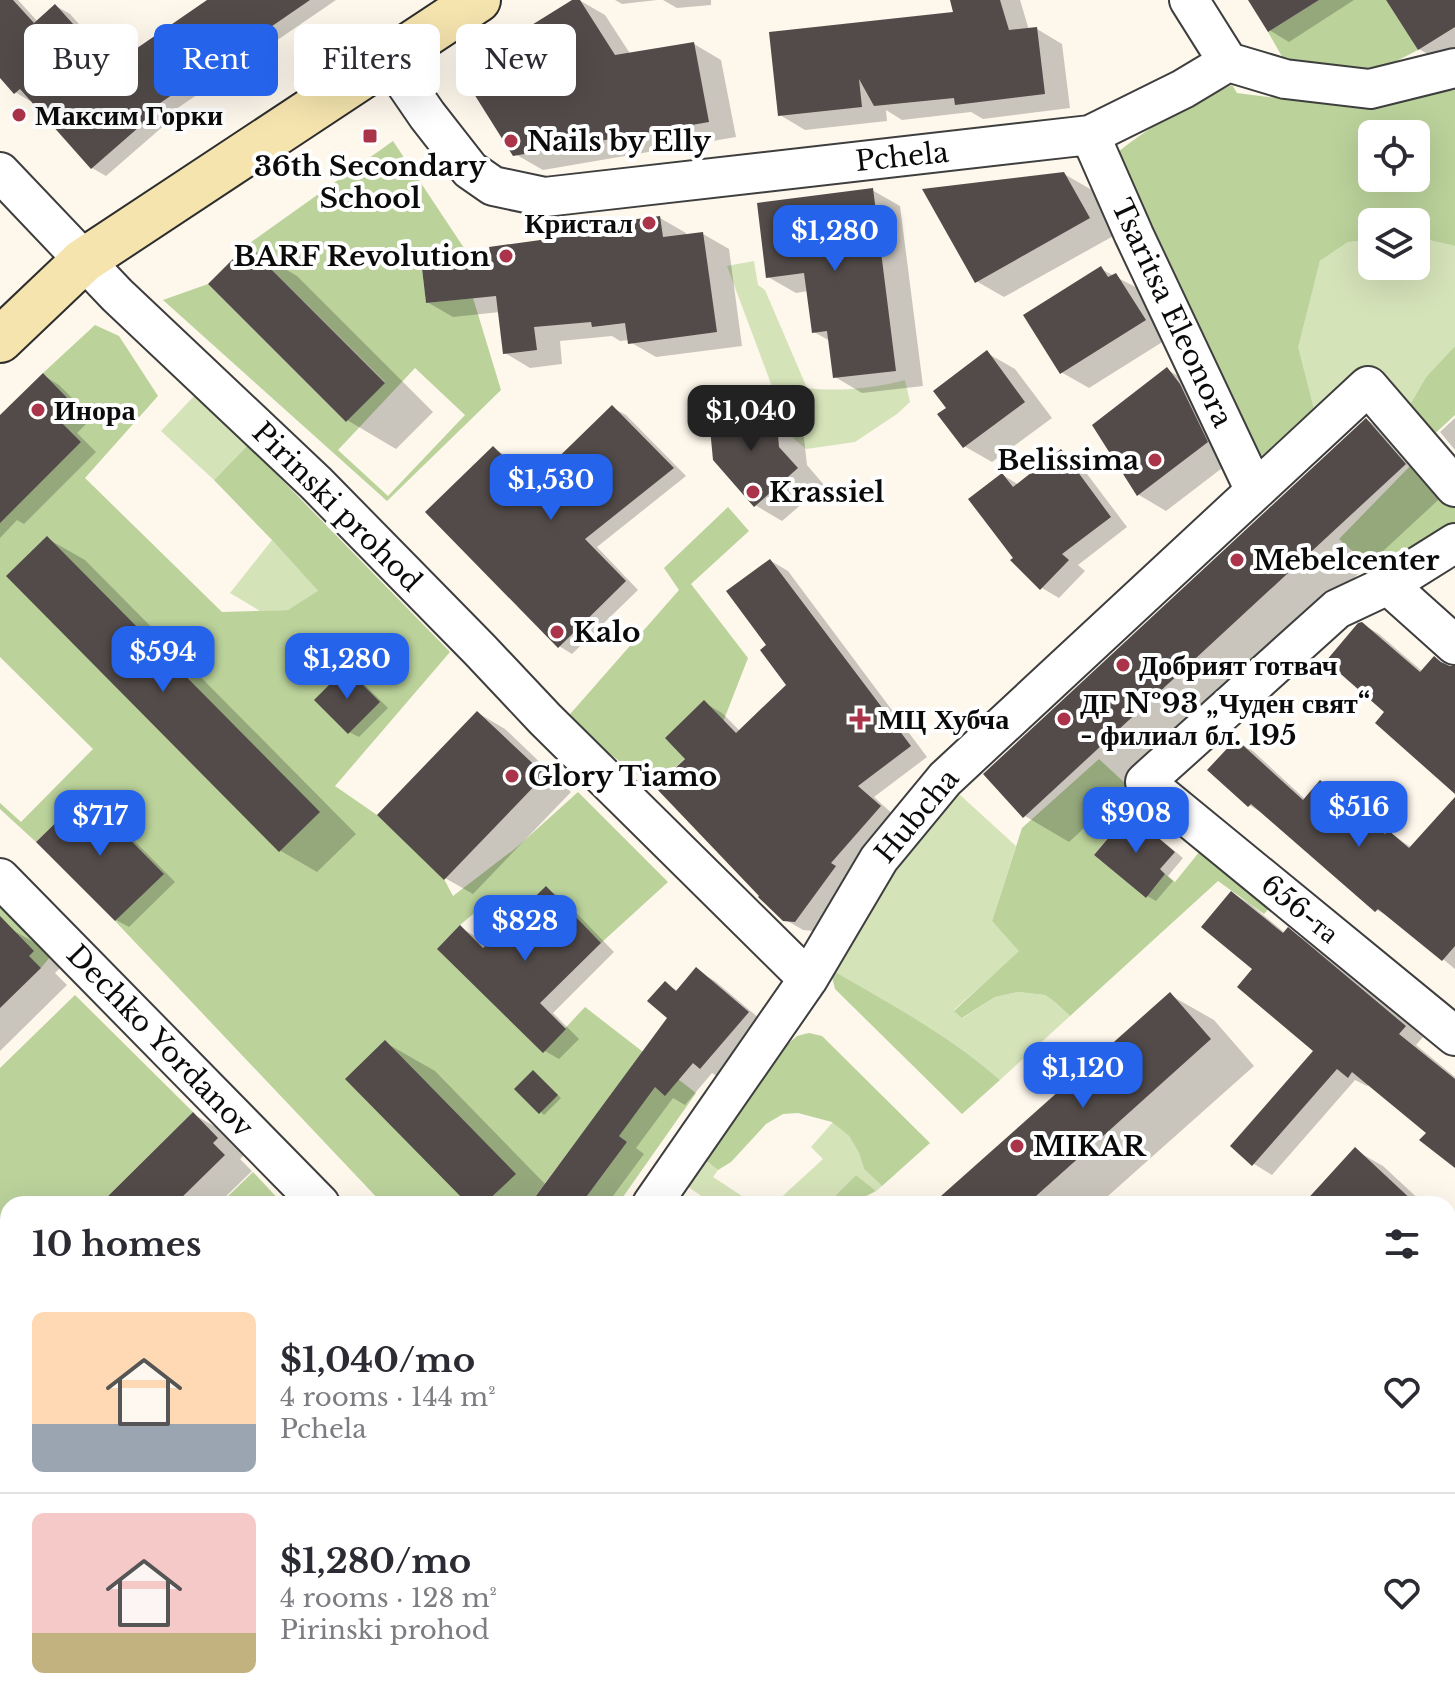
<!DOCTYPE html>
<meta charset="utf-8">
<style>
body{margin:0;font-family:"Libre Baskerville",serif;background:#f2f2f3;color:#2b2b33;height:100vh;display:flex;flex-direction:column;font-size:30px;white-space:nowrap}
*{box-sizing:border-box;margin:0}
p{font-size:26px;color:#7c7c81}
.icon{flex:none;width:44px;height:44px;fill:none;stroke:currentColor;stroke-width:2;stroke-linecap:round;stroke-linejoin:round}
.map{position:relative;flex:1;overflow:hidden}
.details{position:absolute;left:0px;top:1196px;width:1456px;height:512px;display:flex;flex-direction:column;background:#fff;border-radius:24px 24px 0 0;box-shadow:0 8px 32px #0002}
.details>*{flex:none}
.banner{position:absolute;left:24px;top:24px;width:800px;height:72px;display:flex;gap:16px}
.buttons{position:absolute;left:1358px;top:120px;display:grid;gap:16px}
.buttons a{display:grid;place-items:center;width:72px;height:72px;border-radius:12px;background:#fff;box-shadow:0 8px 32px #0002;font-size:40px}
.price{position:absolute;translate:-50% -68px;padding:0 18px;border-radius:16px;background:#2563eb;color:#fff;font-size:26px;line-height:52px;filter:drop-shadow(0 2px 4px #0008)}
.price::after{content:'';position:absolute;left:50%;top:48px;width:24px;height:18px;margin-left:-12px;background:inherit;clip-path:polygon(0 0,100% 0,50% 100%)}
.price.on{background:#222;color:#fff}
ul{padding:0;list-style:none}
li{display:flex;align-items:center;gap:24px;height:200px;padding:0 32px}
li+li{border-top:2px solid #e1e1e2}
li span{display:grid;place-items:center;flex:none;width:224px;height:160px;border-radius:12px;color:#555}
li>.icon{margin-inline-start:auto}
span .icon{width:96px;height:96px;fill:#fffc;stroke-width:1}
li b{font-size:34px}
h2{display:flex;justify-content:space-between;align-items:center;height:96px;padding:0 32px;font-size:34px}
.pill{padding:0 28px;border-radius:12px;background:#fff;box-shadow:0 8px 32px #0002;font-size:28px;line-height:72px}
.pill.on{background:#2563eb;color:#fff}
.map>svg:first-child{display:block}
</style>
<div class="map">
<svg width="1455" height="1708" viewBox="0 0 1455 1708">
<rect width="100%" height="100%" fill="#fdf7ec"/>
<path fill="#d5e3b9" d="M1416,237L1455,246V346L1426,377L1404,415L1367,373L1315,413L1297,347L1320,261L1348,242L1372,240V266H1416Z
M754,261L758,285L765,290L807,388C837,392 877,388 905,380L910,402L897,414L855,442L806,449L794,439L783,416L727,266Z
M195,395L248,445L214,480L161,431Z
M272,540L319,592L288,610L260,611L230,593Z
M959,794L1016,846L992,921L1020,951L954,1010L963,1018L995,997L1018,992L1045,995L1055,1002L1070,1016L1000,1080C949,1035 889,1003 830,969L872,898Z
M833,1122L849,1136L859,1153L864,1169L882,1186L876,1191L856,1175L830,1201L813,1204H774L823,1159L811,1147Z
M703,1159L718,1170L713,1177L754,1204H713L687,1186Z"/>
<path fill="#bbd29b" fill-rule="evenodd" d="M1319,0H1386L1418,50L1363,78L1288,67L1268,32Z
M1232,85L1237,93L1356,108L1455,90V246L1416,237V222H1372V240L1348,242L1320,261L1298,347L1315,413L1261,456L1118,152C1156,122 1187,105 1232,85ZM1372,134H1416V178H1372Z
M393,141L468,254L421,260L426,303L473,298L501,390L387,501L163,300L208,284L346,422L385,382L247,245ZM415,368L465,415L388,496L338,450Z
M95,325L119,336L158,396L85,478L222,612L288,610L318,591L272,540L214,480L248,445L450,652L335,786L377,815L444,879L453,896L517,847L578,792L668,882L601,943L546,887L507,925L484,905L460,925L543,1052L585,1007L696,1093L618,1204H581L627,1142L594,1118L534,1198L525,1204H383L115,921L163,873L85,794L36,842L0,809V803L21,822L93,749L0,657V520L6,516L81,442L62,423L77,408L43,373Z
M1455,346V415L1428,440L1404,415L1426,377Z
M1412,464L1455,508V526L1378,574L1339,539Z
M728,507L749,531L691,584L748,658L723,722L655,787L564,721L679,590L664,568Z
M1099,759L1140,797L1094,855L1146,898L1165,874L1175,882L1200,851L1271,906L1264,914L1218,881L1070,1016L1055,1002L1045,995L1018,992L995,997L962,1018L954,1011L1019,951L992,921L1022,828Z
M0,901L55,951L41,968L0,934Z
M830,969C889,1003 949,1035 1000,1080L962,1114L835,989Z
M75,995L193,1112L100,1204H8V1295L0,1303V1068Z
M809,1033L822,1036L930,1143L882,1186L864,1169L859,1153L849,1136L832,1122L798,1113L783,1114L766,1124L731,1162L718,1170L701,1157L772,1058L797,1036Z
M253,1172L283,1204H220Z
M856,1175L876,1191L851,1204H813L830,1201Z"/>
<path fill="#0003" d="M0,0H18L38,22L56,6L70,14L115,65L210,0H336L163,118L167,123L106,176L92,168L31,99L30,101L15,92L0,75Z
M576,0H579L605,15L631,55L694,44L721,60L736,137L543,170L515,154Z
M615,0H657L622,4Z
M663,0H711V5L677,8Z
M952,0H1020L1029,30L1037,29L1062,44L1070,108L983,119L971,112L902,120L886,110L887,121L805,130L780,115L956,14Z
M1250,0H1354L1289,42L1269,30Z
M1388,0H1455V50L1438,60L1419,49Z
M1064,174L1092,190L1117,234L1004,297L976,281Z
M872,190L900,206L923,386L862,393L835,377L830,341L814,332L808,291L796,293L768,277Z
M660,218L686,233V236L703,234L729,249L742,346L656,357L630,342L629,340L620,341L612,336L560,341L562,364L530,368L505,353L500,312L453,317L427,302L492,254Z
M248,247L297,276L433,412L396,449L347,420Z
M1101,269L1143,291L1172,336L1089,388L1061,372Z
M987,353L1015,369L1052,418L992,462L964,446L949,408Z
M1168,370L1195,386L1234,459L1166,511L1139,495L1095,426Z
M43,375L59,385L92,418L77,433L96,452L24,524L17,520L0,538V418Z
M613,408L626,415L686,476L597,547L638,590L572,654L559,646L493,448L506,456L534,484Z
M775,413L803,429L807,465L824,485L782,521L755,505Z
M1455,418V450L1440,432Z
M1367,420L1411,446L1449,490L1069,842L1025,816Z
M1061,452L1078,462L1127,527L1078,565L1085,571L1059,598L1042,588L1003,475L1019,485Z
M48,539L85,560L356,834L317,872L281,851L9,576Z
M771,561L788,571L927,757L874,797L897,818L847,874L853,878L814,931L803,930L784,919L687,759L705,703L722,713L740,731L788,685L769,646Z
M1362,624L1379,634L1423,672L1455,668V791L1387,712Z
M346,670L356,676L388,708L359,737L349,732Z
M478,713L505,729L571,792L473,894L445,878Z
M1236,741L1253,751L1306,800L1321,782L1337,792L1387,834L1389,832L1412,848L1455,800V969L1394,919L1377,910L1266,815L1249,805Z
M85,796L98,804L175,882L129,927L116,920Z
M1129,815L1138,821L1183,858L1168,876L1173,881L1156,901L1147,896Z
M546,889L561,897L614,952L553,1013L579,1039L559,1059L545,1051L461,928L475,936L486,947Z
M1232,893L1250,904L1285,933L1288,930L1306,940L1423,1037L1416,1045L1455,1077V1166L1428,1132L1369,1084L1367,1086L1355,1080L1272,1175L1254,1164L1232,1145L1316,1051L1255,969Z
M9,928L37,944L60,968L55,973L67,985L0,1051V937Z
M696,970L715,981L766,1024L720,1078L712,1073L685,1105L673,1098L636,1148L644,1154L607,1204H470L386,1043L435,1071L546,1185L670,1018L665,984L678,991Z
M1170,995L1214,1020L1254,1066L1099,1204H935Z
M537,1075L561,1098L544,1115L541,1112Z
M193,1114L221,1130L245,1154L240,1159L252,1171L218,1204H103Z
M1355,1150L1383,1166L1424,1204H1305Z
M8,1298V1353L0,1345V1306Z
M8,1452V1494L0,1485V1459Z
M1448,1454L1455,1458V1503L1448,1508Z
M8,1595V1674L0,1680V1601Z
M224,1700H247L238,1708Z
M338,1700H448L457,1708H331Z
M491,1700H589L595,1706L593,1708H482Z
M681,1700H819L810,1708H672Z
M984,1700H1133L1136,1708H988Z
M1455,1701V1708H1447L1446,1706Z"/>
<path fill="#524b49" d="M0,0H13L34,23L55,4L111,66L207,0H310L150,110L154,114L91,169L20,89L14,94L0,78Z
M572,0H580L615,55L694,42L709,122L513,156L459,70Z
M950,0H1000L1009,30L1037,27L1045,94L955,105L954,98L874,106L859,79L862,107L778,116L769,32L953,12Z
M1248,0H1319L1268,32Z
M1386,0H1455V27L1418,50Z
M1064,172L1090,218L975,283L922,189Z
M873,188L896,371L833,378L827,331L812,333L804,273L766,278L757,203Z
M660,216L663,237L703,232L717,332L628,344L625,323L592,327L591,322L534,327L537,350L503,354L496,296L426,303L421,260L490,252L489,247L562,237L561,229Z
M247,245L385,383L346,422L208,284Z
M1101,266L1108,277L1116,273L1146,320L1060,374L1023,315Z
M987,350L1025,402L963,448L937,414L946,408L933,391Z
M1167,367L1180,384L1208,442L1137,496L1092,425Z
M43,373L77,408L62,423L81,442L0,523V415Z
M612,405L674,468L585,539L626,581L558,648L425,512L493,446L531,484Z
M776,411L779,447L798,468L754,507L713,460L709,418Z
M1366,418L1406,464L1023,818L983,774Z
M1061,449L1111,517L1062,554L1069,560L1040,590L1010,560L1013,558L968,499L1002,473L1013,487Z
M47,536L320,812L279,852L6,576Z
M770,559L911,746L858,786L881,806L831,863L836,866L795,922L783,921L758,897L759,896L655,787L685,759L665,738L704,700L736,733L786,685L760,650L766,645L726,591Z
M1362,622L1420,672L1434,656L1441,662L1450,666H1455V794L1375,723L1384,712L1326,661L1358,623Z
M346,668L380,702L348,734L314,700Z
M477,711L545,775L444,880L377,815Z
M1236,739L1303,800L1320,780L1385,834L1388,830L1409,848L1455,797V946L1442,961L1378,909L1375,912L1251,804L1248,807L1207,770Z
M85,794L164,874L115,921L36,842Z
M1129,813L1175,852L1160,869L1165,874L1146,898L1094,855Z
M546,886L601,943L540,1003L566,1029L543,1053L437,949L460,925L483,948Z
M1231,891L1283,933L1288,927L1406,1026L1399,1034L1455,1079V1168L1419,1140L1426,1133L1352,1072L1348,1078L1337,1069L1252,1166L1230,1146L1313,1051L1237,987L1252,969L1201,927Z
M0,916L34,951L29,956L41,968L0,1008Z
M696,967L749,1012L700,1069L693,1063L665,1096L655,1087L619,1136L627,1142L581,1204H530L667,1018L647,1001L665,981L676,991Z
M1170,992L1211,1039L1092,1146L1027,1204H932Z
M385,1040L516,1174L484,1204H468L345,1079Z
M533,1070L558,1095L539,1114L514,1089Z
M193,1112L218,1138L213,1143L225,1155L175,1204H100Z
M1355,1147L1416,1204H1303Z"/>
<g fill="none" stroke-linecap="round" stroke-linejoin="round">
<g stroke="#3e3e3e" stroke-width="42">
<path id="street" d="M1189,0L1228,62
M388,58L427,115L470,170L493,186L545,197L1090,135L1183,89L1228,62L1285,79L1370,89L1455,68
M1090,135L1134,235L1255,491
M0,172L117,295L316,483L480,650L545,719L808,979
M1455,543L1388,585L1337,609L1145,782L1455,1036
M1388,585L1455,645
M0,878L320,1204
M652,1204L808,979L879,859L945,779L1368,386L1455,487
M1448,1258L1455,1253
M0,1525L8,1535
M150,1700L156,1708
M805,1700L813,1708
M281,1708L287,1700
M884,1708L894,1700"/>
</g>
<g stroke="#2d2d2d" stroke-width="48">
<path id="secondary" d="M0,340L83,261L478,0"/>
</g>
<use href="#street" stroke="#fff" stroke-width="38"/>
<use href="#secondary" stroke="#f5e4ae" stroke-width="44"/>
</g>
<g fill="#aa344a" stroke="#fff" stroke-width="3">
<circle cx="19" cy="115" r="8"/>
<rect x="362" y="128" width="16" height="16" rx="4"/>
<circle cx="511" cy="141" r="8"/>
<circle cx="649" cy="223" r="8"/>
<circle cx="506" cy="256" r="8"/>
<circle cx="38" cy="410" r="8"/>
<circle cx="1155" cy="460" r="8"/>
<circle cx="753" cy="492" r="8"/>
<circle cx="1237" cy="560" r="8"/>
<circle cx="557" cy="632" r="8"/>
<circle cx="1123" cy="665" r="8"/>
<path d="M856 707h8v8h8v8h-8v8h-8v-8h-8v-8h8z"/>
<circle cx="1064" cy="719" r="8"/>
<circle cx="512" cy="776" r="8"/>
<circle cx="1017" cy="1146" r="8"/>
</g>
<g text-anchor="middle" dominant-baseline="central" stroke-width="8" stroke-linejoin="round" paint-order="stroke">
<g font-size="28" font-weight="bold" fill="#0b0b0b" stroke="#fff" text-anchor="start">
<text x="35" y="115">Максим Горки</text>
<text x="527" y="141">Nails by Elly</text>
<text x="370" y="166" text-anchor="middle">36th Secondary<tspan x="370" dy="32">School</tspan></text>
<text x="633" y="223" text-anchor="end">Кристал</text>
<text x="490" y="256" text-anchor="end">BARF Revolution</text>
<text x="54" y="410">Инора</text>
<text x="1139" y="460" text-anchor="end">Belissima</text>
<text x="769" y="492">Krassiel</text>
<text x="1253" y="560">Mebelcenter</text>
<text x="573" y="632">Kalo</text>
<text x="1139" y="665">Добрият готвач</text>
<text x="1080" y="703">ДГ №93 „Чуден свят“<tspan x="1080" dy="32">- филиал бл. 195</tspan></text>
<text x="878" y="719">МЦ Хубча</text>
<text x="528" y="776">Glory Tiamo</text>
<text x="1033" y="1146">MIKAR</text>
</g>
<g font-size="28" fill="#0b0b0b" stroke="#fff">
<text transform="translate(902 157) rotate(-6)">Pchela</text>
<text transform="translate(1172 313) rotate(65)">Tsaritsa Eleonora</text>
<text transform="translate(337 507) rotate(45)">Pirinski prohod</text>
<text transform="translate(917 816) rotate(-50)">Hubcha</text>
<text transform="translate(1300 909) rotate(39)">656-та</text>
<text transform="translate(160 1041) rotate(46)">Dechko Yordanov</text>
</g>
</g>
</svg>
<div class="buttons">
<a><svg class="icon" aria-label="locate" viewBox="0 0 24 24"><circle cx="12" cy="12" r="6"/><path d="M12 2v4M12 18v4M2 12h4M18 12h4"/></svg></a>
<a><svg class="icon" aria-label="layers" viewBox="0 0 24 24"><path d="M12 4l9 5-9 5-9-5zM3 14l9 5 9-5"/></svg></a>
</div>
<b class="price" style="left:835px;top:273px">$1,280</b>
<b class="price on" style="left:751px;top:453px">$1,040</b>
<b class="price" style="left:551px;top:522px">$1,530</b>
<b class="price" style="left:163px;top:694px">$594</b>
<b class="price" style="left:347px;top:701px">$1,280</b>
<b class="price" style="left:1359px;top:849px">$516</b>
<b class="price" style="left:1136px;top:855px">$908</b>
<b class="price" style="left:100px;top:858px">$717</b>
<b class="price" style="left:525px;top:963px">$828</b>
<b class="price" style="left:1083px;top:1110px">$1,120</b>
<div class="banner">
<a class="pill">Buy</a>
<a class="pill on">Rent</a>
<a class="pill">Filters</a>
<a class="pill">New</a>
</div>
<section class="details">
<h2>10 homes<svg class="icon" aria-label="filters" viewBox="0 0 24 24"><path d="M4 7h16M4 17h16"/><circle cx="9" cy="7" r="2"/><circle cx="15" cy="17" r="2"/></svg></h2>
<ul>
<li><span style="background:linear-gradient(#ffd9b3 70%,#9aa5b1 0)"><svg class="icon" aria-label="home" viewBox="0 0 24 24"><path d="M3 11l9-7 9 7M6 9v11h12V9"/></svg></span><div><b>$1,040/mo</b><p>4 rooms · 144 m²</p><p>Pchela</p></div><svg class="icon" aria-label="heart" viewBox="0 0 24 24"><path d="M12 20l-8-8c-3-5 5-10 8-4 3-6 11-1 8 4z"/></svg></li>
<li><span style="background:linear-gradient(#f6c9c9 75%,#c2b280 0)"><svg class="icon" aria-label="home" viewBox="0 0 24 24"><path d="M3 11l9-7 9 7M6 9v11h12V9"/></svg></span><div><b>$1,280/mo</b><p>4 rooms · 128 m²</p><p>Pirinski prohod</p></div><svg class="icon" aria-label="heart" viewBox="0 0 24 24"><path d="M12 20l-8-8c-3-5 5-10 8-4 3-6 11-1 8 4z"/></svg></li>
</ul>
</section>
</div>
